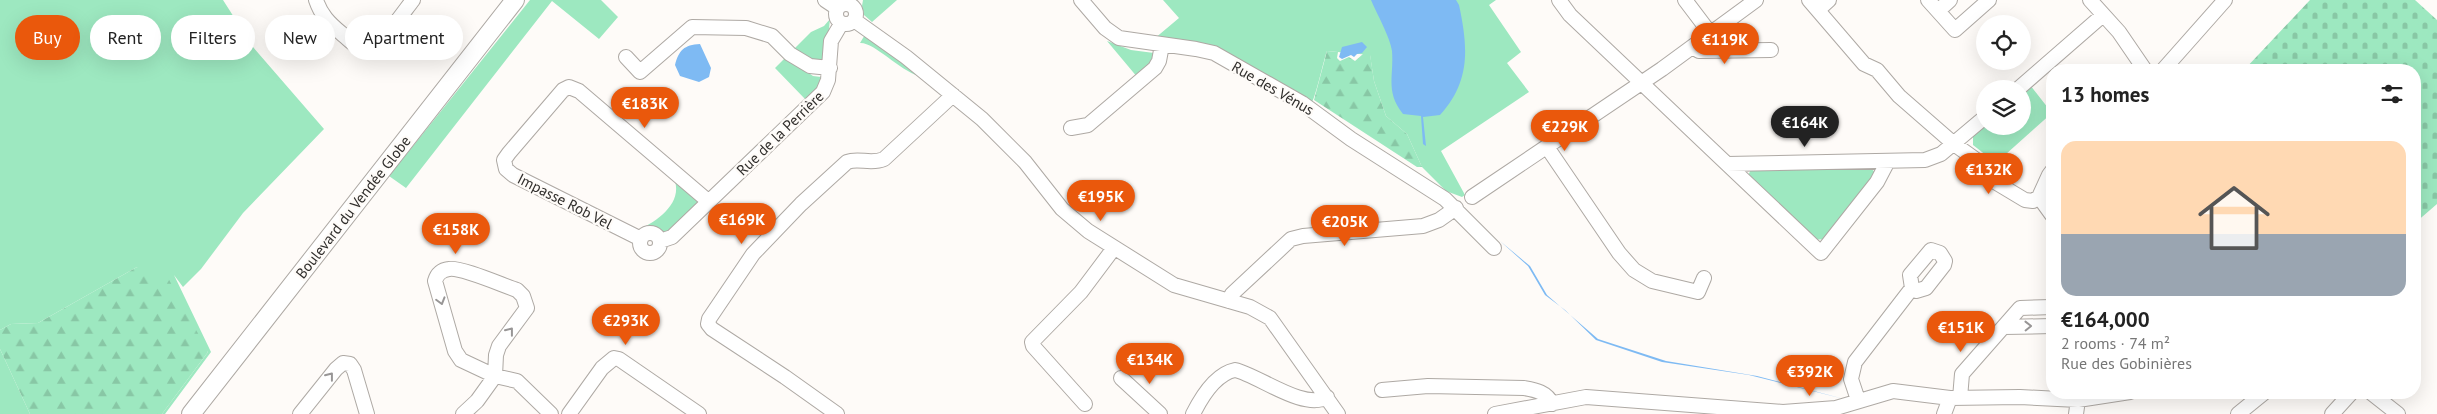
<!DOCTYPE html>
<meta charset="utf-8">
<style>
body{margin:0;font-family:"PT Sans",sans-serif;background:#f6f6f6;color:#222;height:100vh;display:flex;flex-direction:column;font-size:19px;white-space:nowrap}
*{box-sizing:border-box;margin:0}
p{font-size:16px;color:#767676}
.icon{flex:none;width:28px;height:28px;fill:none;stroke:currentColor;stroke-width:2;stroke-linecap:round;stroke-linejoin:round}
.map{position:relative;flex:1;overflow:hidden}
.panel{position:absolute;left:2046px;top:64px;width:375px;height:335px;display:flex;flex-direction:column;background:#fff;border-radius:20px;box-shadow:0 5px 20px #0002}
.panel>*{flex:none}
.guide{position:absolute;left:15px;top:15px;width:475px;height:45px;display:flex;gap:10px}
.tools{position:absolute;left:1976px;top:15px;display:grid;gap:10px}
.tools a{display:grid;place-items:center;width:55px;height:55px;border-radius:50%;background:#fff;box-shadow:0 5px 20px #0002;font-size:25px}
.price{position:absolute;translate:-50% -42px;padding:0 11px;border-radius:18px;background:#ea580c;color:#fff;font-size:16px;line-height:32px;filter:drop-shadow(0 1px 2px #0008)}
.price::after{content:'';position:absolute;left:50%;top:30px;width:15px;height:11px;margin-left:-8px;background:inherit;clip-path:polygon(0 0,100% 0,50% 100%)}
.price.on{background:#222;color:#fff}
ul{padding:0;list-style:none}
li{display:grid;align-content:center;gap:10px;height:265px;padding:0 15px}
li+li{border-top:1px solid #e0e0e0}
li span{display:grid;place-items:center;height:155px;border-radius:15px;color:#555}
li>.icon{margin-inline-start:auto}
span .icon{width:90px;height:90px;fill:#fffc;stroke-width:1}
li b{font-size:21px}
h2{display:flex;justify-content:space-between;align-items:center;height:60px;padding:0 15px;font-size:21px}
.pill{padding:0 18px;border-radius:22px;background:#fff;box-shadow:0 5px 20px #0002;font-size:18px;line-height:45px}
.pill.on{background:#ea580c;color:#fff}
.map>svg:first-child{display:block}
</style>
<div class="map">
<svg width="2437" height="414" viewBox="0 0 2437 414">
<defs>
<pattern id="forest-firs" width="22" height="20" patternUnits="userSpaceOnUse" patternTransform="scale(1.25)"><rect width="22" height="20" fill="#9de8c0"/><path d="M5 1l3.5 6h-7zM16 11l3.5 6h-7z" fill="#88c7a5"/></pattern>
<pattern id="cemetery-stones" width="16" height="16" patternUnits="userSpaceOnUse" patternTransform="scale(1.25)"><rect width="16" height="16" fill="#9de8c0"/><path d="M2 7V4a2 2 0 0 1 4 0v3zM10 15v-3a2 2 0 0 1 4 0v3z" fill="#88c7a5"/></pattern>
</defs>
<rect width="100%" height="100%" fill="#fefbf8"/>
<path fill="#9de8c0" d="M0,0H223L253,47L324,129L243,213L201,269L183,287L174,275L211,352L165,414H162L208,352L137,267L38,323L11,324L0,330Z
M530,0H601L618,17L599,39L552,1L406,188L389,176Z
M863,0H897L872,22L864,15L862,6Z
M1163,0H1496L1489,5L1521,52L1507,63L1529,92L1441,151L1465,195L1462,197L1446,191L1422,167L1407,134L1386,116L1374,81L1370,55L1327,51C1323,62 1316,97 1311,104L1227,54L1154,39L1179,18Z
M830,19L826,58L819,64L793,50L811,32L824,26Z
M866,33L919,76C899,70 874,42 860,43Z
M1107,41L1131,50L1154,53L1155,59L1138,78Z
M786,57L813,76L821,77L818,87L805,99L775,68Z
M2030,85L2052,113L1996,163L1973,145V136L1985,126H2022L2023,92Z
M1869,167L1875,172L1876,180L1827,239L1811,240L1748,176L1751,169Z
M675,181L700,201L671,232C659,234 652,227 639,232L637,231C655,222 682,205 675,181Z
M0,349L30,414H0Z"/>
<path fill="url(#forest-firs)" d="M1327,51L1338,52L1337,58L1340,61L1349,57L1355,61L1363,54H1370L1374,81L1386,116L1407,134L1422,167H1417L1314,100Z
M137,267L167,276L208,352L162,414H30L0,349V330L11,324L38,323Z"/>
<path fill="url(#cemetery-stones)" d="M2310,0H2415L2437,20V204L2415,223V70H2244Z"/>
<path fill="#7ebaf3" d="M1371,0H1456L1459,5C1468,47 1471,81 1440,115L1423,117L1426,146L1423,144L1421,116L1403,114C1385,92 1394,76 1392,51C1390,37 1377,14 1371,0Z
M1362,42L1367,47L1362,53L1357,54L1354,57L1351,55L1342,59L1339,57L1342,47Z
M700,44L711,68L709,77L699,82L680,76L675,65C679,50 684,45 700,44Z
M1500,241L1530,266L1547,295L1598,339L1666,361L1757,376L1844,399L1749,375L1662,362L1596,340L1565,310L1545,295L1528,266Z"/>
<g fill="none" stroke-linecap="round" stroke-linejoin="round">
<g stroke="#aea9a4" stroke-width="16">
<path id="minor" d="M316,0C321,15 329,23 341,33C347,38 356,48 364,49C379,50 404,11 413,0
M825,0L837,8
M1081,0L1105,28L1119,38L1196,49L1214,53L1302,103L1351,139L1445,199L1494,248
M1559,0L1570,15L1727,164L1925,160L1941,154L1985,117
M1685,0L1710,33
M1809,0L1864,64L1877,70L1899,96L1954,144L1982,164L1995,182L2025,200L2033,201L2039,197L2052,215
M1928,0L1955,30L1989,0
M2090,0L2119,32L2145,70
M836 14a10 10 0 1 1 20 0a10 10 0 1 1-20 0Z
M1818,10L1829,0
M1938,11L1950,0
M854,20L906,57L982,119L1025,162L1062,209L1088,231L1174,285L1250,307L1270,318L1338,414
M1692,47L1699,51L1771,50
M626,57L640,72L692,27L746,28L772,36L790,54L810,66L830,68
M2163,70L2225,0
M2018,89L2103,15
M1071,128L1088,125L1155,68L1159,61L1162,45
M1547,147L1619,253L1634,270L1652,281L1698,292L1704,278
M1727,164L1821,253L1877,182L1888,161
M1472,197L1662,69L1756,0
M2039,197L2049,175L2052,171
M640 243a10 10 0 1 1 20 0a10 10 0 1 1-20 0Z
M641,239L513,175L506,169L504,160L509,153L563,90L569,87L579,91L708,201
M660,241L672,237L823,92L828,80L831,41L841,24
M1931,250L1940,253L1945,261L1944,265L1926,288L1916,291L1912,288L1910,275Z
M1229,301L1232,294L1291,239L1303,236L1423,226L1439,220L1456,208
M2004,327L2052,326
M495,376L496,355L499,346L527,308L523,296L517,290C502,285 461,267 449,269C441,270 437,274 435,281L455,351L461,360L495,376L517,381L551,414
M1121,378L1160,414
M1382,390L1428,386L1524,388C1535,390 1547,392 1552,404
M2370,392L2398,414
M1960,398L1962,374L2020,308L2052,307
M1858,400L1851,379L1855,362L1912,288
M1085,404L1033,346L1032,342L1081,292L1114,248
M300,414L336,369L343,363L350,364L354,370L367,414
M463,414L477,401L495,376
M569,414L602,368L614,358L619,359L699,414
M837,414L785,377L712,329L708,324L709,319L753,254L801,204L847,162C859,157 870,165 884,159L953,95
M1193,414C1201,398 1215,374 1235,370C1258,375 1304,411 1327,397
M1495,414L1586,397L1783,412L1836,408L1893,391L1950,398L2020,397L2078,400L2130,392
M1944,414L1950,398
M2076,414L2078,400
M2238,414L2265,392
M2332,414L2352,392"/>
</g>
<g stroke="#aea9a4" stroke-width="20">
<path id="major" d="M191,414L515,0"/>
</g>
<use href="#minor" stroke="#fff" stroke-width="14"/>
<use href="#major" stroke="#fff" stroke-width="18"/>
</g>
<defs><path id="oneway-chevron" d="M-2-3.5L2.5 0L-2 3.5" fill="none" stroke-width="1.6" stroke-linecap="round" stroke-linejoin="round" transform="scale(1.25)"/></defs>
<g stroke="#989696">
<use href="#oneway-chevron" transform="translate(441 301) rotate(74)"/>
<use href="#oneway-chevron" transform="translate(2028 326) rotate(-1)"/>
<use href="#oneway-chevron" transform="translate(510 331) rotate(-52)"/>
<use href="#oneway-chevron" transform="translate(330 376) rotate(-52)"/>
</g>
<g text-anchor="middle" dominant-baseline="central" stroke-width="4.5" stroke-linejoin="round" paint-order="stroke">
<g font-size="15" fill="#302e2c" stroke="#fefbf8">
<text transform="translate(1273 88) rotate(30)">Rue des Vénus</text>
<text transform="translate(780 133) rotate(-44)">Rue de la Perrière</text>
<text transform="translate(565 201) rotate(27)">Impasse Rob Vel</text>
<text transform="translate(353 207) rotate(-52)">Boulevard du Vendée Globe</text>
</g>
</g>
</svg>
<div class="tools">
<a><svg class="icon" aria-label="locate" viewBox="0 0 24 24"><circle cx="12" cy="12" r="6"/><path d="M12 2v4M12 18v4M2 12h4M18 12h4"/></svg></a>
<a><svg class="icon" aria-label="layers" viewBox="0 0 24 24"><path d="M12 4l9 5-9 5-9-5zM3 14l9 5 9-5"/></svg></a>
</div>
<b class="price" style="left:1725px;top:65px">€119K</b>
<b class="price" style="left:645px;top:129px">€183K</b>
<b class="price on" style="left:1805px;top:148px">€164K</b>
<b class="price" style="left:1565px;top:152px">€229K</b>
<b class="price" style="left:1989px;top:195px">€132K</b>
<b class="price" style="left:1101px;top:222px">€195K</b>
<b class="price" style="left:742px;top:245px">€169K</b>
<b class="price" style="left:1345px;top:247px">€205K</b>
<b class="price" style="left:456px;top:255px">€158K</b>
<b class="price" style="left:626px;top:346px">€293K</b>
<b class="price" style="left:1961px;top:353px">€151K</b>
<b class="price" style="left:1150px;top:385px">€134K</b>
<b class="price" style="left:1810px;top:397px">€392K</b>
<div class="guide">
<a class="pill on">Buy</a>
<a class="pill">Rent</a>
<a class="pill">Filters</a>
<a class="pill">New</a>
<a class="pill">Apartment</a>
</div>
<section class="panel">
<h2>13 homes<svg class="icon" aria-label="filters" viewBox="0 0 24 24"><path d="M4 7h16M4 17h16"/><circle cx="9" cy="7" r="2"/><circle cx="15" cy="17" r="2"/></svg></h2>
<ul>
<li><span style="background:linear-gradient(#ffd9b3 60%,#9aa5b1 0)"><svg class="icon" aria-label="home" viewBox="0 0 24 24"><path d="M3 11l9-7 9 7M6 9v11h12V9"/></svg></span><div><b>€164,000</b><p>2 rooms · 74 m²</p><p>Rue des Gobinières</p></div></li>
</ul>
</section>
</div>
